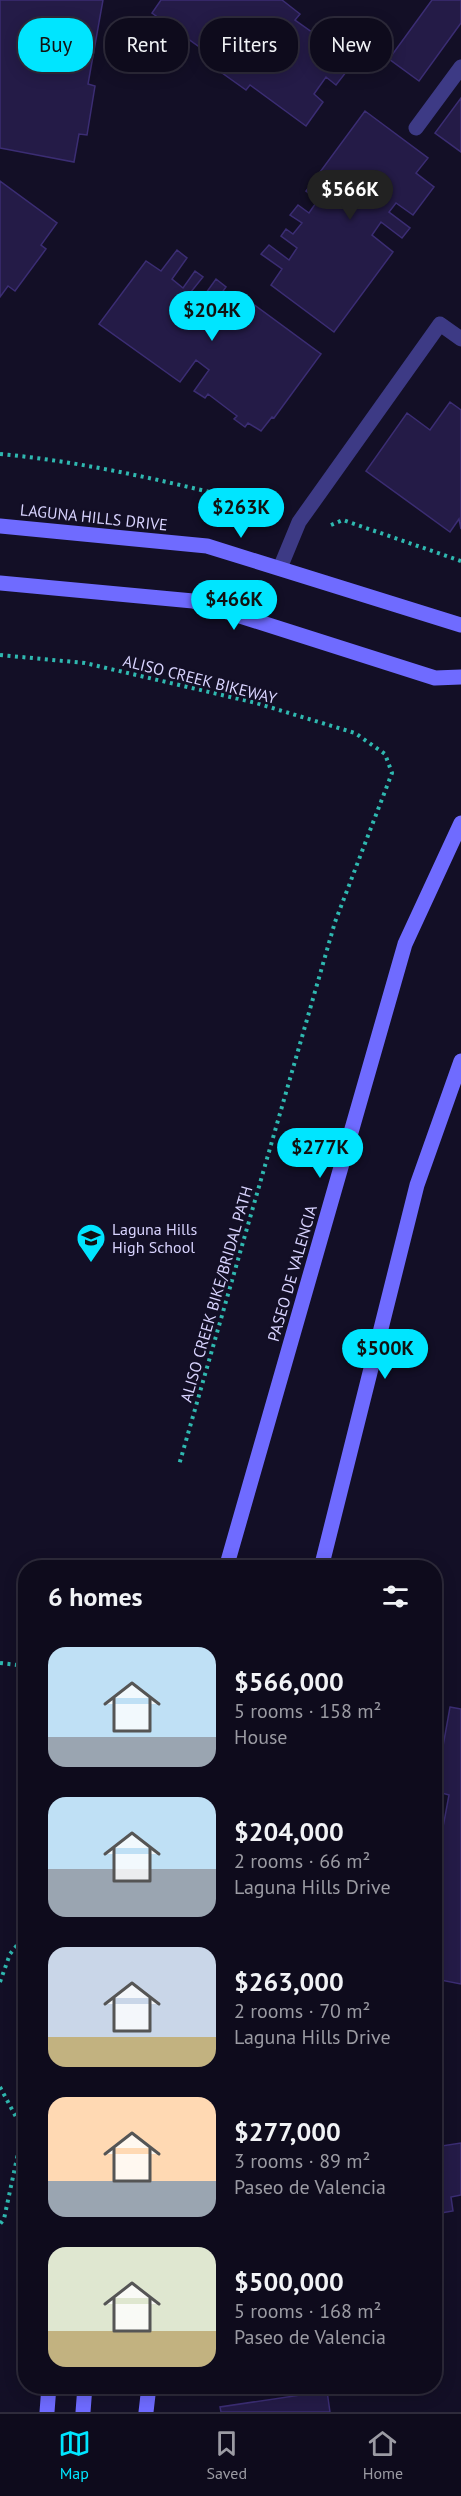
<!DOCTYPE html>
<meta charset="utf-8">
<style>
body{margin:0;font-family:"PT Sans",sans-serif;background:#1c1929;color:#f1f3f6;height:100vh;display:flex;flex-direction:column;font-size:22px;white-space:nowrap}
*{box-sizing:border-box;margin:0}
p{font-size:20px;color:#9b9ba3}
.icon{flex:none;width:33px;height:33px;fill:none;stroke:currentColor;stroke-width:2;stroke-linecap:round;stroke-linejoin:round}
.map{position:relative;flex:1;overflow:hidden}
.side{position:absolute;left:18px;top:1560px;width:424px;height:834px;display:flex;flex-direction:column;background:#0e0b1c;border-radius:24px;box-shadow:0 3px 15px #0003,0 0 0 2px #2e2b3b}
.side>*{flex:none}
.hud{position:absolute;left:18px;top:18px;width:426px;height:54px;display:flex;gap:12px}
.price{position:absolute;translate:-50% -51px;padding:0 14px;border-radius:21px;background:#00e5ff;color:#111;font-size:20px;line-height:39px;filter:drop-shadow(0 2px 3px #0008)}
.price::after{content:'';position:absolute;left:50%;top:36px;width:18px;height:14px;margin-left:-9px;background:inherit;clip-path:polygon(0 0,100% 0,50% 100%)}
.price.on{background:#222;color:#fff}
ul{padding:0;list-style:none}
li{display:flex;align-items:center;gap:18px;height:150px;padding:0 30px}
li span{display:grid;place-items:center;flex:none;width:168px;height:120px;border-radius:18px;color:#555}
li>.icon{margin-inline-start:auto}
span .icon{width:72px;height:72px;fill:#fffc;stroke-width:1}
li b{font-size:26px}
h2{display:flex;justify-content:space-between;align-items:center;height:72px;padding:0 30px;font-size:26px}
.pill{padding:0 21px;border-radius:24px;background:#0e0b1c;box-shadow:0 3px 15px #0003,0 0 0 2px #2e2b3b;font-size:21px;line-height:54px}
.pill.on{background:#00e5ff;color:#111}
.tabs{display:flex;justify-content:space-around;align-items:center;height:84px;border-top:2px solid #2e2b3b;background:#0e0b1c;font-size:16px;color:#9b9ba3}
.tabs a{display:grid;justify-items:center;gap:3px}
.tabs .on{color:#00e5ff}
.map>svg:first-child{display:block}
</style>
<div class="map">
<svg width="461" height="2412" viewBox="0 0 461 2412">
<rect width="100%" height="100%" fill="#130f26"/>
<path fill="#241b47" stroke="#3b2d73" stroke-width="1.5" d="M0,0H103L88,84L95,86L87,135L79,134L74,162L0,148Z
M161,0H282L300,14L295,20L354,62L336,85L326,77L314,94L323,102L306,126L250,85L246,90L204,60L209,54L152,13Z
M432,0H461V23L419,81L389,59Z
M461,98V152L435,133Z
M365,111L428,158L416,173L434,187L413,215L396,203L389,212L410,228L402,238L381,222L372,235L393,252L334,332L271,285L282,269L261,254L269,245L289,260L297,248L281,236L286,229L293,234L302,223L290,215L298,205L309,213L318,200L306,191Z
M0,181L57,223L41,245L46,249L15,291L8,286L0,297Z
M177,250L187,258L172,279L183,288L195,271L203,277L190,293L201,300L216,279L226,287L211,308L224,317L241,295L321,354L274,418L272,417L261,431L248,423L245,427L234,419L237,416L208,394L205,398L194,391L209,370L196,360L180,382L99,324L146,261L161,271Z
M450,402L461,410V529L459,519L450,532L366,471L407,413L430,430Z
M450,1707L461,1709V1984L435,1979V1915H437L442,1886L435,1885V1870L449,1795L435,1791Z
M435,2131H439L442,2146L461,2143V2195L451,2197L453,2211L435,2214Z
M327,2391L330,2412H221L220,2407Z"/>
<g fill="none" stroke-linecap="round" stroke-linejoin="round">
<path stroke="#2fb8b0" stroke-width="4" stroke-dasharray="3 4.5" stroke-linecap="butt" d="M0,454C87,462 170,482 254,503L260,510L272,514
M331,525L343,520L461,561
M0,655L85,663L256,703L355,733L385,754L392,773L335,922L179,1465
M0,1663L26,1666
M0,1982L10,1954L26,1934
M0,2087L23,2130L4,2219L0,2224"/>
<path stroke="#3d3a85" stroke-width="15" d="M280,568L299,522L440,324L461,339"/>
<path stroke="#3d3a85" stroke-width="15" d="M416,128L461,67"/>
<path stroke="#6f6bff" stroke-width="15" d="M0,526L207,546L461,625
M0,583L193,601L435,678L461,677
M226,1568L405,944L461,823
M321,1568L417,1185L461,1061
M47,2412L49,2386
M83,2412L85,2386
M146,2412L149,2386"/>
</g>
<defs>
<g id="school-pin" transform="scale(1.5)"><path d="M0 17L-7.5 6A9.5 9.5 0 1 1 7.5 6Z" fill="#00e5ff" stroke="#130f26"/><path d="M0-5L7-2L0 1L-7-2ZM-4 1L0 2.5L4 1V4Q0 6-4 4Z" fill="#111"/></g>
</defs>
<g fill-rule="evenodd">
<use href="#school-pin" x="91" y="1238"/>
</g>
<g text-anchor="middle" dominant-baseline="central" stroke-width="4.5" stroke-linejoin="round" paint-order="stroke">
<g font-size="16" fill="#d9d4ff" stroke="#130f26">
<text transform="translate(94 517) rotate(6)">LAGUNA HILLS DRIVE</text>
<text transform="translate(200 679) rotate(14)">ALISO CREEK BIKEWAY</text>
<text transform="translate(292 1273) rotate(-74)">PASEO DE VALENCIA</text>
<text transform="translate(216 1294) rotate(-74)">ALISO CREEK BIKE/BRIDAL PATH</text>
</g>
<g font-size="16" fill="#d9d4ff" stroke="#130f26" text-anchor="start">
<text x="112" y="1229">Laguna Hills<tspan x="112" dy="18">High School</tspan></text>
</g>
</g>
</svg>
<b class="price on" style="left:350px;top:221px">$566K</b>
<b class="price" style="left:212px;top:342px">$204K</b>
<b class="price" style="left:241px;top:539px">$263K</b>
<b class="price" style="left:234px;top:631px">$466K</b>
<b class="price" style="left:320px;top:1179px">$277K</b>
<b class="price" style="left:385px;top:1380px">$500K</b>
<div class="hud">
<a class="pill on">Buy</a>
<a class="pill">Rent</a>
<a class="pill">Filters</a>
<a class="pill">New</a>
</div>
<section class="side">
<h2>6 homes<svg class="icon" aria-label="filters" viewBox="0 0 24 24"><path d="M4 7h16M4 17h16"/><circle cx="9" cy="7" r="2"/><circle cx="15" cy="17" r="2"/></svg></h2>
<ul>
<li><span style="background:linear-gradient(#bfe0f5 75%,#9aa5b1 0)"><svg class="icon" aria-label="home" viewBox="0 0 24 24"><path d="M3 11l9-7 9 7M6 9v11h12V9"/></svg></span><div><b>$566,000</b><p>5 rooms · 158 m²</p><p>House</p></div></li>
<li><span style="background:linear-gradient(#bfe0f5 60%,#9aa5b1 0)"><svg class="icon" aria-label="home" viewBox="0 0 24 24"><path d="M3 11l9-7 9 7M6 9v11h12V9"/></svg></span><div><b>$204,000</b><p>2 rooms · 66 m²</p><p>Laguna Hills Drive</p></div></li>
<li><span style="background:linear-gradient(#c9d6e8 75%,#c2b280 0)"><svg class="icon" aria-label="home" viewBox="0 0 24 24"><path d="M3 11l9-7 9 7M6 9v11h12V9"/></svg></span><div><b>$263,000</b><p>2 rooms · 70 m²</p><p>Laguna Hills Drive</p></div></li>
<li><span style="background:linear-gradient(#ffd9b3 70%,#9aa5b1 0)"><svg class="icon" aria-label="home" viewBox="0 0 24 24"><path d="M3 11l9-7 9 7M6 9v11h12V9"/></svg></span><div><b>$277,000</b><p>3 rooms · 89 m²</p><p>Paseo de Valencia</p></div></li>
<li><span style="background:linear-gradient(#dfe7d0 70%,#c2b280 0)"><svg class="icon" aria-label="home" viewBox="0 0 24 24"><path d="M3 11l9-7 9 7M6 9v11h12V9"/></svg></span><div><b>$500,000</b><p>5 rooms · 168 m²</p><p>Paseo de Valencia</p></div></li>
</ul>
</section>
</div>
<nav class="tabs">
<a class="on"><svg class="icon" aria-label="map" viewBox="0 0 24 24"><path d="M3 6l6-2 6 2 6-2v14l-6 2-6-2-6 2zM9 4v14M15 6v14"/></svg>Map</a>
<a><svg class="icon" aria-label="saved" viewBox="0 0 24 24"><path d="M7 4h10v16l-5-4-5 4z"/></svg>Saved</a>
<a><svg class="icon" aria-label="home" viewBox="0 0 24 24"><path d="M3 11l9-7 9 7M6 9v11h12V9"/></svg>Home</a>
</nav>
